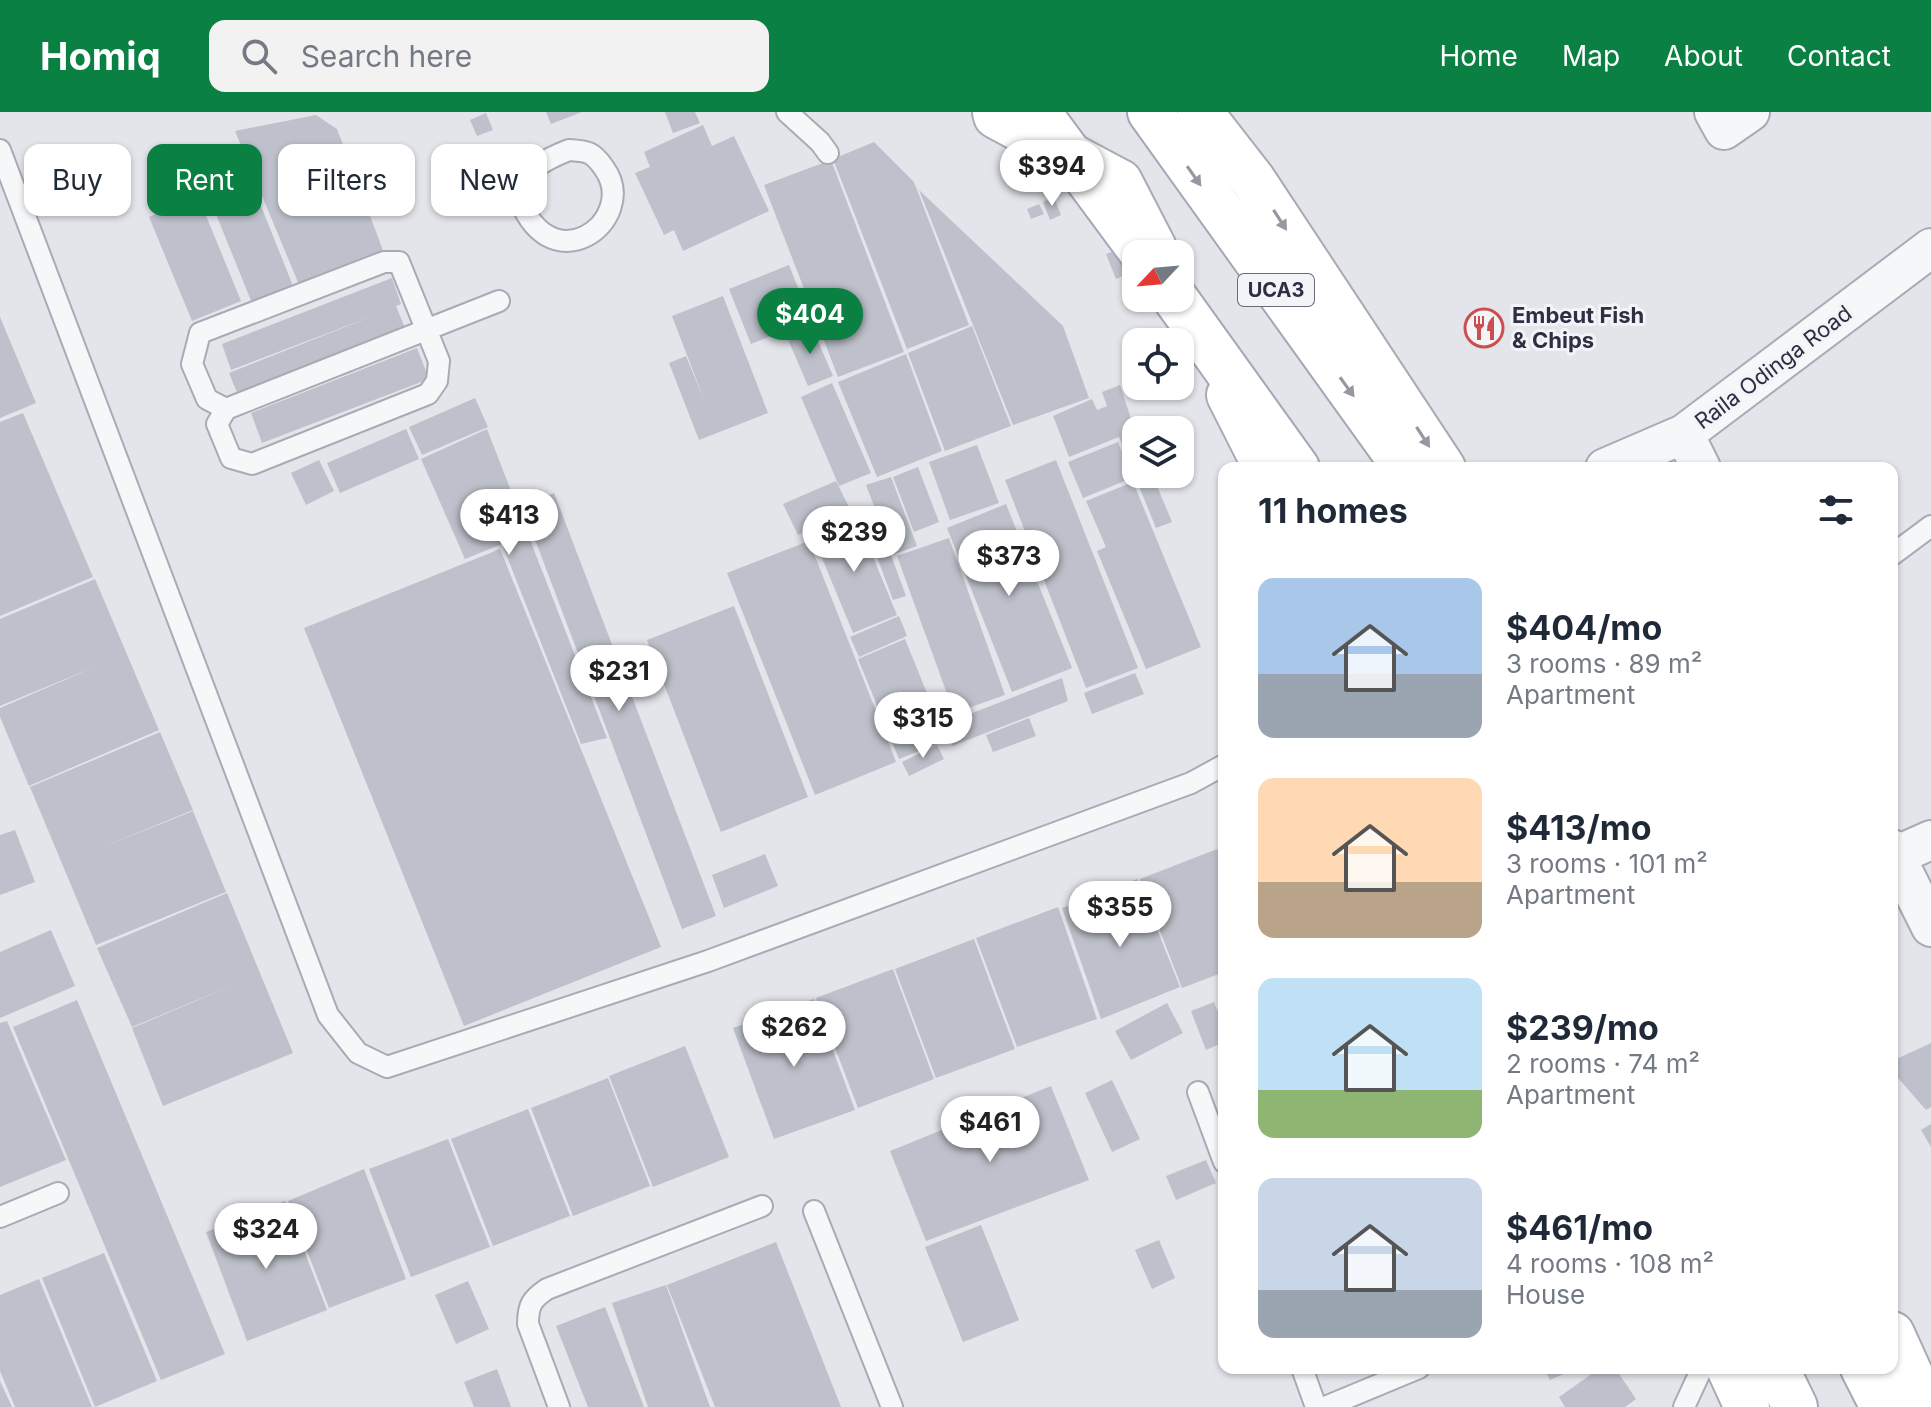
<!DOCTYPE html>
<meta charset="utf-8">
<style>
body{margin:0;font-family:Inter,sans-serif;background:#f2f2f3;color:#1f2937;height:100vh;display:flex;flex-direction:column;font-size:30px;white-space:nowrap}
*{box-sizing:border-box;margin:0}
p{font-size:26px;color:#747a83}
.icon{flex:none;width:44px;height:44px;fill:none;stroke:currentColor;stroke-width:2;stroke-linecap:round;stroke-linejoin:round}
.map{position:relative;flex:1;overflow:hidden}
.details{position:absolute;left:1218px;top:350px;width:680px;height:912px;display:flex;flex-direction:column;background:#fff;border-radius:16px;box-shadow:0 2px 6px #0004}
.details>*{flex:none}
.guide{position:absolute;left:24px;top:32px;width:760px;height:72px;display:flex;gap:16px}
.needle{width:52px;rotate:244deg}
.tools{position:absolute;left:1122px;top:128px;display:grid;gap:16px}
.tools a{display:grid;place-items:center;width:72px;height:72px;border-radius:16px;background:#fff;box-shadow:0 2px 6px #0004;font-size:40px}
.price{position:absolute;translate:-50% -68px;padding:0 18px;border-radius:28px;background:#fff;color:#222;font-size:26px;line-height:52px;filter:drop-shadow(0 2px 4px #0008)}
.price::after{content:'';position:absolute;left:50%;top:48px;width:24px;height:18px;margin-left:-12px;background:inherit;clip-path:polygon(0 0,100% 0,50% 100%)}
.price.on{background:#0b8043;color:#fff}
ul{padding:0;list-style:none}
li{display:flex;align-items:center;gap:24px;height:200px;padding:0 40px}
li span{display:grid;place-items:center;flex:none;width:224px;height:160px;border-radius:16px;color:#555}
li>.icon{margin-inline-start:auto}
span .icon{width:96px;height:96px;fill:#fffc;stroke-width:1}
li b{font-size:34px}
h2{display:flex;justify-content:space-between;align-items:center;height:96px;padding:0 40px;font-size:34px}
.tag{padding:0 28px;border-radius:16px;background:#fff;box-shadow:0 2px 6px #0004;font-size:28px;line-height:72px}
.tag.on{background:#0b8043;color:#fff}
header{display:flex;align-items:center;gap:48px;box-sizing:border-box;height:112px;padding:0 40px;background:#0b8043;color:#fff}
header strong{font-size:38px}
nav{display:flex;gap:44px;margin-inline-start:auto;font-size:28px}
.search{width:560px;height:72px;background:#f2f2f3;display:flex;align-items:center;gap:20px;box-sizing:border-box;padding:0 28px;border-radius:16px;color:#747a83;font-size:30px}
.map>svg:first-child{display:block}
</style>
<header>
<strong>Homiq</strong>
<div class="search"><svg class="icon" aria-label="search" viewBox="0 0 24 24"><circle cx="10" cy="10" r="6"/><path d="M15 15l6 6"/></svg>Search here</div>
<nav><a>Home</a><a>Map</a><a>About</a><a>Contact</a></nav>
</header>
<div class="map">
<svg width="1931" height="1295" viewBox="0 0 1931 1295">
<rect width="100%" height="100%" fill="#e3e5eb"/>
<path fill="#bec0cb" d="M546,0H582L551,12Z
M665,0H695L700,11L673,21Z
M486,1L493,18L477,24L470,8Z
M316,3L337,17L384,141L300,175L235,19Z
M703,13L712,34L734,24L769,99L683,139L674,118L664,123L635,61L650,55L644,40Z
M874,30L914,70L969,213L907,237L833,47Z
M218,42L229,66L207,77L195,53Z
M831,48L904,240L838,265L764,73Z
M249,64L295,179L254,196L207,80Z
M919,78L1063,214L1089,286L1013,313Z
M198,84L241,189L192,209L149,105Z
M1054,85L1061,103L1050,108L1043,90Z
M1039,92L1044,102L1031,107L1027,97Z
M1117,138L1127,162L1116,167L1106,142Z
M789,153L811,208L751,232L729,177Z
M392,166L401,192L396,194L405,216L238,283L229,261L378,202L231,258L222,232Z
M723,184L768,301L699,328L669,251L686,244L705,290L672,204Z
M0,205L36,291L0,306Z
M811,213L833,264L808,274L786,223Z
M972,214L1011,314L945,339L908,241Z
M417,236L429,267L262,331L251,301Z
M906,242L942,339L877,365L838,270Z
M832,271L871,361L839,374L801,285Z
M1120,273L1136,322V362H1152L1172,410L1156,416L1119,325L1069,345L1053,304L1092,287L1097,298L1107,294L1102,280Z
M475,286L488,315L422,343L409,315Z
M23,301L93,465L0,504V310Z
M406,317L419,347L340,381L327,351Z
M487,317L607,626L581,632L502,432L465,447L421,347Z
M1118,330L1132,366L1083,386L1068,350Z
M977,333L999,391L950,408L929,350Z
M319,348L334,379L306,393L291,361Z
M1056,348L1138,556L1086,576L1005,368Z
M918,355L939,410L914,420L893,365Z
M891,365L917,434L892,443L884,424L906,484L893,488L860,399L874,394L866,373Z
M836,369L851,399L798,423L783,392Z
M1133,370L1201,535L1146,557L1097,439L1106,435L1086,389Z
M554,381L716,804L682,817L522,393Z
M1006,392L1072,556L1012,580L947,416Z
M856,404L897,503L853,521L812,422Z
M949,426L1005,583L954,601L897,444Z
M809,429L896,650L815,683L727,461Z
M500,437L661,835L464,914L304,516Z
M95,467L159,618L29,674L0,605V596L97,554L0,594V507Z
M734,494L808,685L721,720L647,528Z
M899,504L907,524L859,545L850,525Z
M905,527L946,628L899,647L858,547Z
M1135,561L1144,582L1092,602L1084,581Z
M1062,566L1068,589L952,634L944,612Z
M1029,606L1036,624L993,640L986,623Z
M160,620L193,698L96,738L193,699L226,780L96,833L30,675Z
M937,633L944,647L909,664L902,650Z
M15,718L35,770L0,783V723Z
M1217,737L1224,756V860L1182,876L1140,767Z
M765,742L778,774L724,796L712,763Z
M1137,767L1180,875L1101,907L1062,796Z
M227,781L293,941L163,994L132,916L241,870L132,915L97,836Z
M1058,795L1097,907L1017,935L976,826Z
M51,818L75,874L0,906V840Z
M974,827L1015,937L936,966L895,857Z
M893,857L934,967L858,996L816,886Z
M814,887L855,998L774,1027L733,916Z
M77,888L225,1242L161,1268L13,915Z
M1214,890L1224,915V930L1206,938L1191,899Z
M1167,891L1183,921L1131,948L1115,919Z
M7,909L66,1048L0,1075V911Z
M1931,931V995L1926,998L1892,959V949Z
M685,934L729,1045L653,1075L609,964Z
M608,966L650,1074L573,1104L531,996Z
M1112,968L1140,1027L1112,1040L1085,981Z
M1051,974L1089,1068L926,1129L890,1039Z
M528,997L570,1104L493,1134L451,1027Z
M1931,1012V1035L1921,1018Z
M448,1027L490,1135L411,1165L369,1057Z
M1206,1048L1216,1071L1176,1088L1166,1064Z
M364,1057L406,1167L329,1196L288,1089Z
M285,1089L327,1198L247,1229L206,1120Z
M981,1113L1019,1208L963,1230L925,1135Z
M1159,1128L1175,1166L1152,1177L1135,1138Z
M776,1130L841,1295H715L667,1173Z
M104,1141L157,1269L95,1295L42,1166Z
M39,1167L92,1295H15L0,1259V1183Z
M468,1169L489,1217L456,1232L435,1183Z
M666,1173L710,1295H648L612,1191Z
M605,1195L644,1295H588L556,1214Z
M1544,1256H1570L1571,1259L1550,1268Z
M1600,1256H1615L1636,1287L1625,1295H1565L1559,1285Z
M497,1257L511,1295H474L464,1270Z
M0,1269L12,1295H0Z"/>
<g fill="none" stroke-linecap="round" stroke-linejoin="round">
<g stroke="#a8abb5" stroke-width="24">
<path id="lane" d="M787,0L820,30L828,41
M0,38L328,903L358,941L387,955L708,849L1191,671L1224,653
M569,38C588,39 593,40 604,56C642,109 545,179 516,76C530,56 546,47 569,38Z
M226,297L217,312L231,346L252,352L428,282L437,269L439,249L399,150H384L200,221L192,252L207,287L226,297L499,189
M1892,443L1931,414
M1198,980L1224,1050
M814,1099L892,1295
M0,1105L58,1081
M1302,1256L1316,1295
M559,1295L528,1212C528,1193 532,1187 547,1177L762,1094
M1325,1295L1419,1256
M1684,1295L1702,1256"/>
</g>
<g stroke="#a8abb5" stroke-width="42">
<path id="street" d="M1714,0L1724,18L1750,0
M1684,322L1701,356
M1605,356L1684,322L1931,136
M1892,737L1931,815
M1895,744L1931,728"/>
</g>
<g stroke="#a8abb5" stroke-width="48">
<path id="secondary" d="M995,0L996,4L1120,70L1154,136
M1200,0L1253,68L1443,356
M1229,283L1266,356
M1892,1222L1925,1295
M1729,1256L1747,1295"/>
</g>
<g stroke="#a3a8b6" stroke-width="48">
<path id="primary" d="M1038,0L1143,142
M1150,0L1394,340L1402,356
M1175,186L1297,356
M1776,1256L1795,1295
M1863,1256L1883,1295"/>
</g>
<use href="#lane" stroke="#f6f7f9" stroke-width="20"/>
<use href="#street" stroke="#f6f7f9" stroke-width="38"/>
<use href="#secondary" stroke="#fff" stroke-width="44"/>
<use href="#primary" stroke="#fff" stroke-width="44"/>
</g>
<defs><path id="oneway-solid" d="M-6-.8H1V-3.2L6.5 0L1 3.2V.8H-6Z" transform="scale(2)"/></defs>
<g fill="#9698a1">
<use href="#oneway-solid" transform="translate(1194 64) rotate(55)"/>
<use href="#oneway-solid" transform="translate(1280 108) rotate(57)"/>
<use href="#oneway-solid" transform="translate(1347 275) rotate(54)"/>
<use href="#oneway-solid" transform="translate(1423 325) rotate(57)"/>
</g>
<defs>
<g id="restaurant-ring" transform="scale(2)"><circle r="9.5" fill="#f3f4f8" stroke="#ca4f4e" stroke-width="1.5"/><path d="M-5-6h1v4h1v-4h1v4h1v-4h1v5L-1.5 .5V6h-2V.5L-5-1ZM5-6V6H3V1.5H1.5Q1.5-4 5-6Z" fill="#ca4f4e"/></g>
</defs>
<g fill-rule="evenodd">
<use href="#restaurant-ring" x="1484" y="216"/>
</g>
<g text-anchor="middle" dominant-baseline="central" stroke-width="6" stroke-linejoin="round" paint-order="stroke">
<rect fill="#f3f4f8" stroke="#686b79" stroke-width="2" x="1238" y="162" width="76" height="32" rx="6"/>
<g font-size="20" font-weight="bold" fill="#2c3043">
<text x="1276" y="178">UCA3</text>
</g>
<g font-size="22" font-weight="bold" fill="#2c3043" stroke="#f3f4f8" text-anchor="start">
<text x="1512" y="203">Embeut Fish<tspan x="1512" dy="25">&amp; Chips</tspan></text>
</g>
<g font-size="22" fill="#2c3043" stroke="#f3f4f8">
<text transform="translate(1773 255) rotate(-37)">Raila Odinga Road</text>
</g>
</g>
</svg>
<div class="tools">
<a><svg class="needle" viewBox="-14 -14 28 28"><path d="M0-13l5 13h-10z" fill="#e53935"/><path d="M0 13l5-13h-10z" fill="#747a83"/></svg></a>
<a><svg class="icon" aria-label="locate" viewBox="0 0 24 24"><circle cx="12" cy="12" r="6"/><path d="M12 2v4M12 18v4M2 12h4M18 12h4"/></svg></a>
<a><svg class="icon" aria-label="layers" viewBox="0 0 24 24"><path d="M12 4l9 5-9 5-9-5zM3 14l9 5 9-5"/></svg></a>
</div>
<b class="price" style="left:1052px;top:96px">$394</b>
<b class="price on" style="left:810px;top:244px">$404</b>
<b class="price" style="left:509px;top:445px">$413</b>
<b class="price" style="left:854px;top:462px">$239</b>
<b class="price" style="left:1009px;top:486px">$373</b>
<b class="price" style="left:619px;top:601px">$231</b>
<b class="price" style="left:923px;top:648px">$315</b>
<b class="price" style="left:1120px;top:837px">$355</b>
<b class="price" style="left:794px;top:957px">$262</b>
<b class="price" style="left:990px;top:1052px">$461</b>
<b class="price" style="left:266px;top:1159px">$324</b>
<div class="guide">
<a class="tag">Buy</a>
<a class="tag on">Rent</a>
<a class="tag">Filters</a>
<a class="tag">New</a>
</div>
<section class="details">
<h2>11 homes<svg class="icon" aria-label="filters" viewBox="0 0 24 24"><path d="M4 7h16M4 17h16"/><circle cx="9" cy="7" r="2"/><circle cx="15" cy="17" r="2"/></svg></h2>
<ul>
<li><span style="background:linear-gradient(#a9c7e8 60%,#9aa5b1 0)"><svg class="icon" aria-label="home" viewBox="0 0 24 24"><path d="M3 11l9-7 9 7M6 9v11h12V9"/></svg></span><div><b>$404/mo</b><p>3 rooms · 89 m²</p><p>Apartment</p></div></li>
<li><span style="background:linear-gradient(#ffd9b3 65%,#b9a48a 0)"><svg class="icon" aria-label="home" viewBox="0 0 24 24"><path d="M3 11l9-7 9 7M6 9v11h12V9"/></svg></span><div><b>$413/mo</b><p>3 rooms · 101 m²</p><p>Apartment</p></div></li>
<li><span style="background:linear-gradient(#bfe0f5 70%,#8fb573 0)"><svg class="icon" aria-label="home" viewBox="0 0 24 24"><path d="M3 11l9-7 9 7M6 9v11h12V9"/></svg></span><div><b>$239/mo</b><p>2 rooms · 74 m²</p><p>Apartment</p></div></li>
<li><span style="background:linear-gradient(#c9d6e8 70%,#9aa5b1 0)"><svg class="icon" aria-label="home" viewBox="0 0 24 24"><path d="M3 11l9-7 9 7M6 9v11h12V9"/></svg></span><div><b>$461/mo</b><p>4 rooms · 108 m²</p><p>House</p></div></li>
</ul>
</section>
</div>
